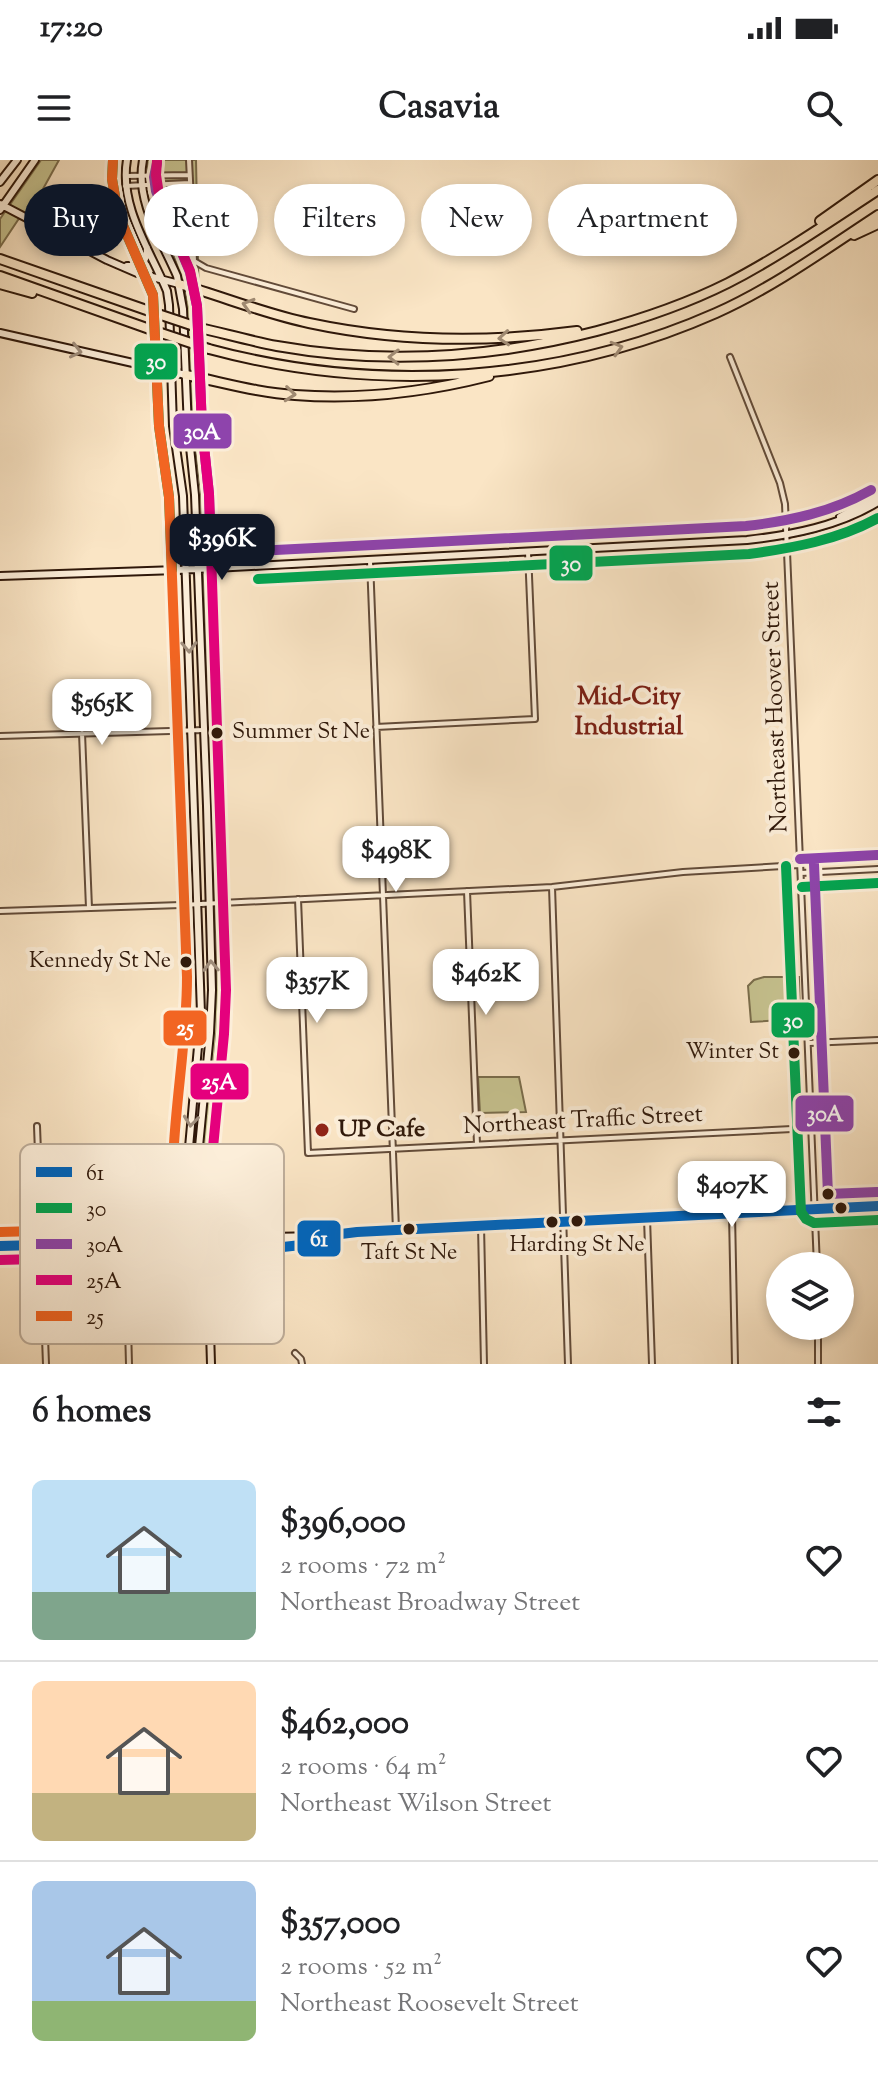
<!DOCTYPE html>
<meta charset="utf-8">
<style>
body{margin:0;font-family:"Sorts Mill Goudy",serif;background:#f6f6f6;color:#202124;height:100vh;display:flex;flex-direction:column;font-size:30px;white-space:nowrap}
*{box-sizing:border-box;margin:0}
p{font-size:26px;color:#757577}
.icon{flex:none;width:44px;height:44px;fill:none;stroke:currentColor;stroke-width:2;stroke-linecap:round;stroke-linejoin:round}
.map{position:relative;height:1204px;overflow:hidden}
.drawer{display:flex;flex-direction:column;background:#fff;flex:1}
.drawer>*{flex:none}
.hud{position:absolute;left:24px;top:24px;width:830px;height:72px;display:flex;gap:16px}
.buttons{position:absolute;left:766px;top:1092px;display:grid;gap:16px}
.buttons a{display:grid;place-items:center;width:88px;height:88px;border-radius:50%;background:#fff;box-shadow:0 4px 12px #0003;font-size:40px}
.price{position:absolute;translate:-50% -68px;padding:0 18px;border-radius:16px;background:#fff;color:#222;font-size:26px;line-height:52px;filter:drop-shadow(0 2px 4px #0008)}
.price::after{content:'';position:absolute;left:50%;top:48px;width:24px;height:18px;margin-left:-12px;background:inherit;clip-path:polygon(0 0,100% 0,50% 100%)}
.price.current{background:#111827;color:#fff}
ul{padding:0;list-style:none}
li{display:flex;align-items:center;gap:24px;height:200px;padding:0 32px}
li+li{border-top:2px solid #e0e0e0}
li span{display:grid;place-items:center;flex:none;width:224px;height:160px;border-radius:12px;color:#555}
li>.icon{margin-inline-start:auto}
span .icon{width:96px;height:96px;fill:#fffc;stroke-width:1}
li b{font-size:34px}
h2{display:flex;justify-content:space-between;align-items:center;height:96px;padding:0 32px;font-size:34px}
.chip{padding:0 28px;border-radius:36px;background:#fff;box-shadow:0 4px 12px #0003;font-size:28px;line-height:72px}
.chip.current{background:#111827;color:#fff}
.status{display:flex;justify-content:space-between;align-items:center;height:56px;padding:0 40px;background:#fff;direction:ltr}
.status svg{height:22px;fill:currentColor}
header{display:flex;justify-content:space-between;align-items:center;height:104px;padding:0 32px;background:#fff;font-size:36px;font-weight:800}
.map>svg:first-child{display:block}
</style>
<div class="status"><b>17:20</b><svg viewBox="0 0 49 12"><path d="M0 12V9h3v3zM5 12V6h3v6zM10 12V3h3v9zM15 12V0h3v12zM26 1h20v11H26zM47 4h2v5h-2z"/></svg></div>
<header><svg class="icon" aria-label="menu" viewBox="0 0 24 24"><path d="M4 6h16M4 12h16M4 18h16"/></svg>Casavia<svg class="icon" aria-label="search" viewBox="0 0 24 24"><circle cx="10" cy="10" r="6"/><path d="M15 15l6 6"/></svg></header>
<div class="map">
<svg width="878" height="1204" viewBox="0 0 878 1204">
<rect width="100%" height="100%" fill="#fae5c5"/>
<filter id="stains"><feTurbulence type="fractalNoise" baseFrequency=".0025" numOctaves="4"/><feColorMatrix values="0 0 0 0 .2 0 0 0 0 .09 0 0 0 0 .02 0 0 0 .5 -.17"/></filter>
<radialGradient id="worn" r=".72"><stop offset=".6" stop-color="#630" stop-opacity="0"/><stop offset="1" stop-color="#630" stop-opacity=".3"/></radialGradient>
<path fill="#c6c28f" stroke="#7a6d4c" stroke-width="2" d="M41,0H59L33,47L18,60L0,87V59Z
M147,0H196L200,199L203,224L201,246L205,256L224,786L207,987L206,1041L212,1064L225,1074H208L203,1070L202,1066L201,1002L215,853L217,801L201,331L192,266L186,134L169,80L152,42Z
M764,817H799L800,859L751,862L748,826L754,820Z
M478,917H519L526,952L480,953Z"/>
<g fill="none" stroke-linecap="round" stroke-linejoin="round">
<g stroke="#624b39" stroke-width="8">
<path id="street" d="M189,0L194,101L206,108L354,149
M125,16L189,15
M125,26L190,23
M730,197L780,323L785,344L817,1106
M370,401L396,1070
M376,567L535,559L528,392
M82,573L89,748
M0,576L204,570
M801,713L878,709
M552,727L568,1204
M467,731L477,984
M298,739L308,993L812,968
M0,751L181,745L552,727L683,712L800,705
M809,883L878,880
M37,966L46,1204
M732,1054L735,1204
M647,1058L652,1204
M481,1066L484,1204
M126,1091L129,1204
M818,1166V1204
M295,1193L301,1199L302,1204"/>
</g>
<g stroke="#2f180a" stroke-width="10">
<path id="secondary" d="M127,0C119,46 150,90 167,131L169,145L173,266L183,336L201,853L187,1010V1040L189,1069L198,1090L209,1137L211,1204
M143,0C135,41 161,79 177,116L183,149L188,268L195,335L207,646L212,830L210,873L198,997L199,1071L194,1078
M0,22L17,0
M0,44L107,100L137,113L179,124
M0,50L35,0
M127,106C141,107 147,102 147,88
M0,173L186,215
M840,357L878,336
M0,416L177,410L747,380C792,375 839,366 878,342
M75,1084L95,1089L126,1091L265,1089L301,1085L325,1076L357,1072L878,1046
M0,1086L75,1084L94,1080L322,1076"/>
</g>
<g stroke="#2f180a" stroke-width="12">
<path id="highway" d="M820,61L878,20
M854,75L878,64
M0,99L155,153
M0,116L155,171
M0,124L32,133
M179,124C222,136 265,154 309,163C398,182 487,183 577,171
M200,168C226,174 251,181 277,186C384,205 492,198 597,171C642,159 686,144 728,123C780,96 829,62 878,30
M209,189C376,234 558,223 716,153C774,127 826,89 878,55
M186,215C222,222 258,233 295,235C360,240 426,232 489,216"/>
</g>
<use href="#street" stroke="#fceed9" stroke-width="4"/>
<use href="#secondary" stroke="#fceed9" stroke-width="6"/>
<use href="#highway" stroke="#fae5c5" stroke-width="8"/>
<g stroke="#2f180a" stroke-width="12" stroke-linecap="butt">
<path id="highway-bridge" d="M155,153L200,168
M155,171L209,189"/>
</g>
<use href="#highway-bridge" stroke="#fae5c5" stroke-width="8"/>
<g stroke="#fceed9" stroke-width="16">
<path id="bus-1" d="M0,1086L75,1084L95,1089L126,1091L265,1089L301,1085L325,1076L357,1072L878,1046"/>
</g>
<g stroke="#fceed9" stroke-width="16">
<path id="bus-2" d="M113,0L112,19L118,54L153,135L159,266L169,337L172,410
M258,419L749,394C793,388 838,380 878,358
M786,706L801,1052L806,1059L814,1063L878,1060
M802,727L878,723"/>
</g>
<g stroke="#fceed9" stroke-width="16">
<path id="bus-3" d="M157,3L154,17L156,31L190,112L197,146L202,267L209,334L211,394L244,392
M256,391L746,366C790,361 832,352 871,330
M800,699L877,695
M814,704L828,1034L877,1032"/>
</g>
<g stroke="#fceed9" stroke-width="16">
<path id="bus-4" d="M0,1100L74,1098L109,1104H198L207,1101L212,1092L210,1080L213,1071L212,998L224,874L226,830L209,334L202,267L197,146L190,111L160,41L156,15L157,1"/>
</g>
<g stroke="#fceed9" stroke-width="16">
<path id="bus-5" d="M0,1072L73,1070L94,1066L175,1064C166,982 187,900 187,817L169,337L159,266L153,135L118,54L112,19L113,0"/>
</g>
<use href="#bus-1" stroke="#0065bd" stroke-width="10"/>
<use href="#bus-2" stroke="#00a651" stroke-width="10"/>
<use href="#bus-3" stroke="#8e44ad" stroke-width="10"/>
<use href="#bus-4" stroke="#e5007d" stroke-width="10"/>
<use href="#bus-5" stroke="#f26522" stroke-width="10"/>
</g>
<defs><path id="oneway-chevron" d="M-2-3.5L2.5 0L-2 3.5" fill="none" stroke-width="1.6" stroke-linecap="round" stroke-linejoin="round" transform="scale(2)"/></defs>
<g stroke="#9f8971">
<use href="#oneway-chevron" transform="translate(248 145) rotate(-163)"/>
<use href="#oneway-chevron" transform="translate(504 178) rotate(176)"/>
<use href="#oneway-chevron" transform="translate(617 188) rotate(-16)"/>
<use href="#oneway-chevron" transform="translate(394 197) rotate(-179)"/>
<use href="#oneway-chevron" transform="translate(290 234) rotate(6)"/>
</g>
<g stroke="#a08e7c">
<use href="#oneway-chevron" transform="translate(76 191) rotate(13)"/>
<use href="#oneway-chevron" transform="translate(189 487) rotate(88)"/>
<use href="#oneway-chevron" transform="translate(211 806) rotate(-92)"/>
<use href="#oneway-chevron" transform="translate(191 961) rotate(96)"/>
</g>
<g fill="#2f180a" stroke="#fceed9" stroke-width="3">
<circle cx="217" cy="573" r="7"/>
<circle cx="186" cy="802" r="7"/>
<circle cx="794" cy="893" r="7"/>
<circle cx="828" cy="1034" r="7"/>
<circle cx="841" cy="1048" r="7"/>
<circle cx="577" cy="1061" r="7"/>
<circle cx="552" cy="1062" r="7"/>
<circle cx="409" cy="1069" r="7"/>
</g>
<circle fill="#8f2418" stroke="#fceed9" stroke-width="3" cx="322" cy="970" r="8"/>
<g text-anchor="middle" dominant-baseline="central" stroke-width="8" stroke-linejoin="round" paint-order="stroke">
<g font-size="22" fill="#2f180a" stroke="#fceed9" text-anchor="end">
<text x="232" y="573" text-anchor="start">Summer St Ne</text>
<text x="171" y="802">Kennedy St Ne</text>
<text x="779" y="893">Winter St</text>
<text x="577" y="1086" text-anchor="middle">Harding St Ne</text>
<text x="409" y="1094" text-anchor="middle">Taft St Ne</text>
</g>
<g font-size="24" fill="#2f180a" stroke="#fceed9">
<text transform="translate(776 547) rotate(-92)">Northeast Hoover Street</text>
<text transform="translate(583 961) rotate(-3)">Northeast Traffic Street</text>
</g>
<g font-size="24" font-weight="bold" fill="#2f180a" stroke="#fceed9" text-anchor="start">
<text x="338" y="970">UP Cafe</text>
</g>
<g font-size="26" font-weight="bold" fill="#7a1f14" stroke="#fceed9">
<text x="629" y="537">Mid-City<tspan x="629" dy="30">Industrial</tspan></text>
</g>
</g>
<rect x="20" y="984" width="264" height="200" rx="12" fill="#fceed9" stroke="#beae9b" stroke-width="2"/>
<rect x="36" y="1007" width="36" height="10" fill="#0065bd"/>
<rect x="36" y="1043" width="36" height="10" fill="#00a651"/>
<rect x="36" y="1079" width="36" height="10" fill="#8e44ad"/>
<rect x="36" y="1115" width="36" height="10" fill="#e5007d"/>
<rect x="36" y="1151" width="36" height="10" fill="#f26522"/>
<g font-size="22" fill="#2f180a">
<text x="86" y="1020">61</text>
<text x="86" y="1056">30</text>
<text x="86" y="1092">30A</text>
<text x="86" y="1128">25A</text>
<text x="86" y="1164">25</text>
</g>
<g stroke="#fceed9" stroke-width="3">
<rect x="133" y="182" width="46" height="39" rx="8" fill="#00a651"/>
<rect x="172" y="252" width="61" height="38" rx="8" fill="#8e44ad"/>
<rect x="548" y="384" width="46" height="38" rx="8" fill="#00a651"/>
<rect x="770" y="841" width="46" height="38" rx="8" fill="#00a651"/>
<rect x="162" y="849" width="46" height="38" rx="8" fill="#f26522"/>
<rect x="189" y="902" width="61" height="39" rx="8" fill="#e5007d"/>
<rect x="794" y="934" width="61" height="39" rx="8" fill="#8e44ad"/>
<rect x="296" y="1059" width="46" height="39" rx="8" fill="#0065bd"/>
</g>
<g font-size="22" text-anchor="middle" font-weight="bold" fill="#fff">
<text x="156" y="209">30</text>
<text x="202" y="279">30A</text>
<text x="571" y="411">30</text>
<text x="793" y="868">30</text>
<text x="185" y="875">25</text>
<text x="219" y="929">25A</text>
<text x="825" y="961">30A</text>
<text x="319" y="1086">61</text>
</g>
<rect width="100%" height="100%" filter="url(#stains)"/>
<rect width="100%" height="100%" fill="url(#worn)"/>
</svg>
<div class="buttons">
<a><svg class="icon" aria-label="layers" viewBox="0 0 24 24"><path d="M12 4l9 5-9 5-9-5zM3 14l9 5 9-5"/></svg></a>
</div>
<b class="price current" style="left:222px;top:422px">$396K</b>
<b class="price" style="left:102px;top:587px">$565K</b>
<b class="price" style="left:396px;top:734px">$498K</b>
<b class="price" style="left:486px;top:857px">$462K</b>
<b class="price" style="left:317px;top:865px">$357K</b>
<b class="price" style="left:732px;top:1069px">$407K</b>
<div class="hud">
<a class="chip current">Buy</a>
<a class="chip">Rent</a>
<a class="chip">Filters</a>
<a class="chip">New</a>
<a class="chip">Apartment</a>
</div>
</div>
<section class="drawer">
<h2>6 homes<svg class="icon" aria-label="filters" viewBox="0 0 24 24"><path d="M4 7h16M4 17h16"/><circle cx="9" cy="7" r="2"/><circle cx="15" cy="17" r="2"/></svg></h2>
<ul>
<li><span style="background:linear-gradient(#bfe0f5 70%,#7fa58c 0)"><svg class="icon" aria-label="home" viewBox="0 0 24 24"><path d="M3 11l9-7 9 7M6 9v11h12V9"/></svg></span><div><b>$396,000</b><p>2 rooms · 72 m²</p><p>Northeast Broadway Street</p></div><svg class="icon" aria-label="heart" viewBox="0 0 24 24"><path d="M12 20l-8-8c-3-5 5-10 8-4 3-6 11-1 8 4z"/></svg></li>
<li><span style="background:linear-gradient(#ffd9b3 70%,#c2b280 0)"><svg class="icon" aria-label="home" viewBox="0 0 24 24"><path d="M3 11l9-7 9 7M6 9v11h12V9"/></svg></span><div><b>$462,000</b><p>2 rooms · 64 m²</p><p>Northeast Wilson Street</p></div><svg class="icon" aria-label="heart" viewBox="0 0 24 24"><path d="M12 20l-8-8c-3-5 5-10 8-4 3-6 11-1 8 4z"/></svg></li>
<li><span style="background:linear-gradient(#a9c7e8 75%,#8fb573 0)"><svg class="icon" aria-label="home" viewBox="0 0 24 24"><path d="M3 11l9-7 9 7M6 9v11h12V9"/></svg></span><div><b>$357,000</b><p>2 rooms · 52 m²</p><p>Northeast Roosevelt Street</p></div><svg class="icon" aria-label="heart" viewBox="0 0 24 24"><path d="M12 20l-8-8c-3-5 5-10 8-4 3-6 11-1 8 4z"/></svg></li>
</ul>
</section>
